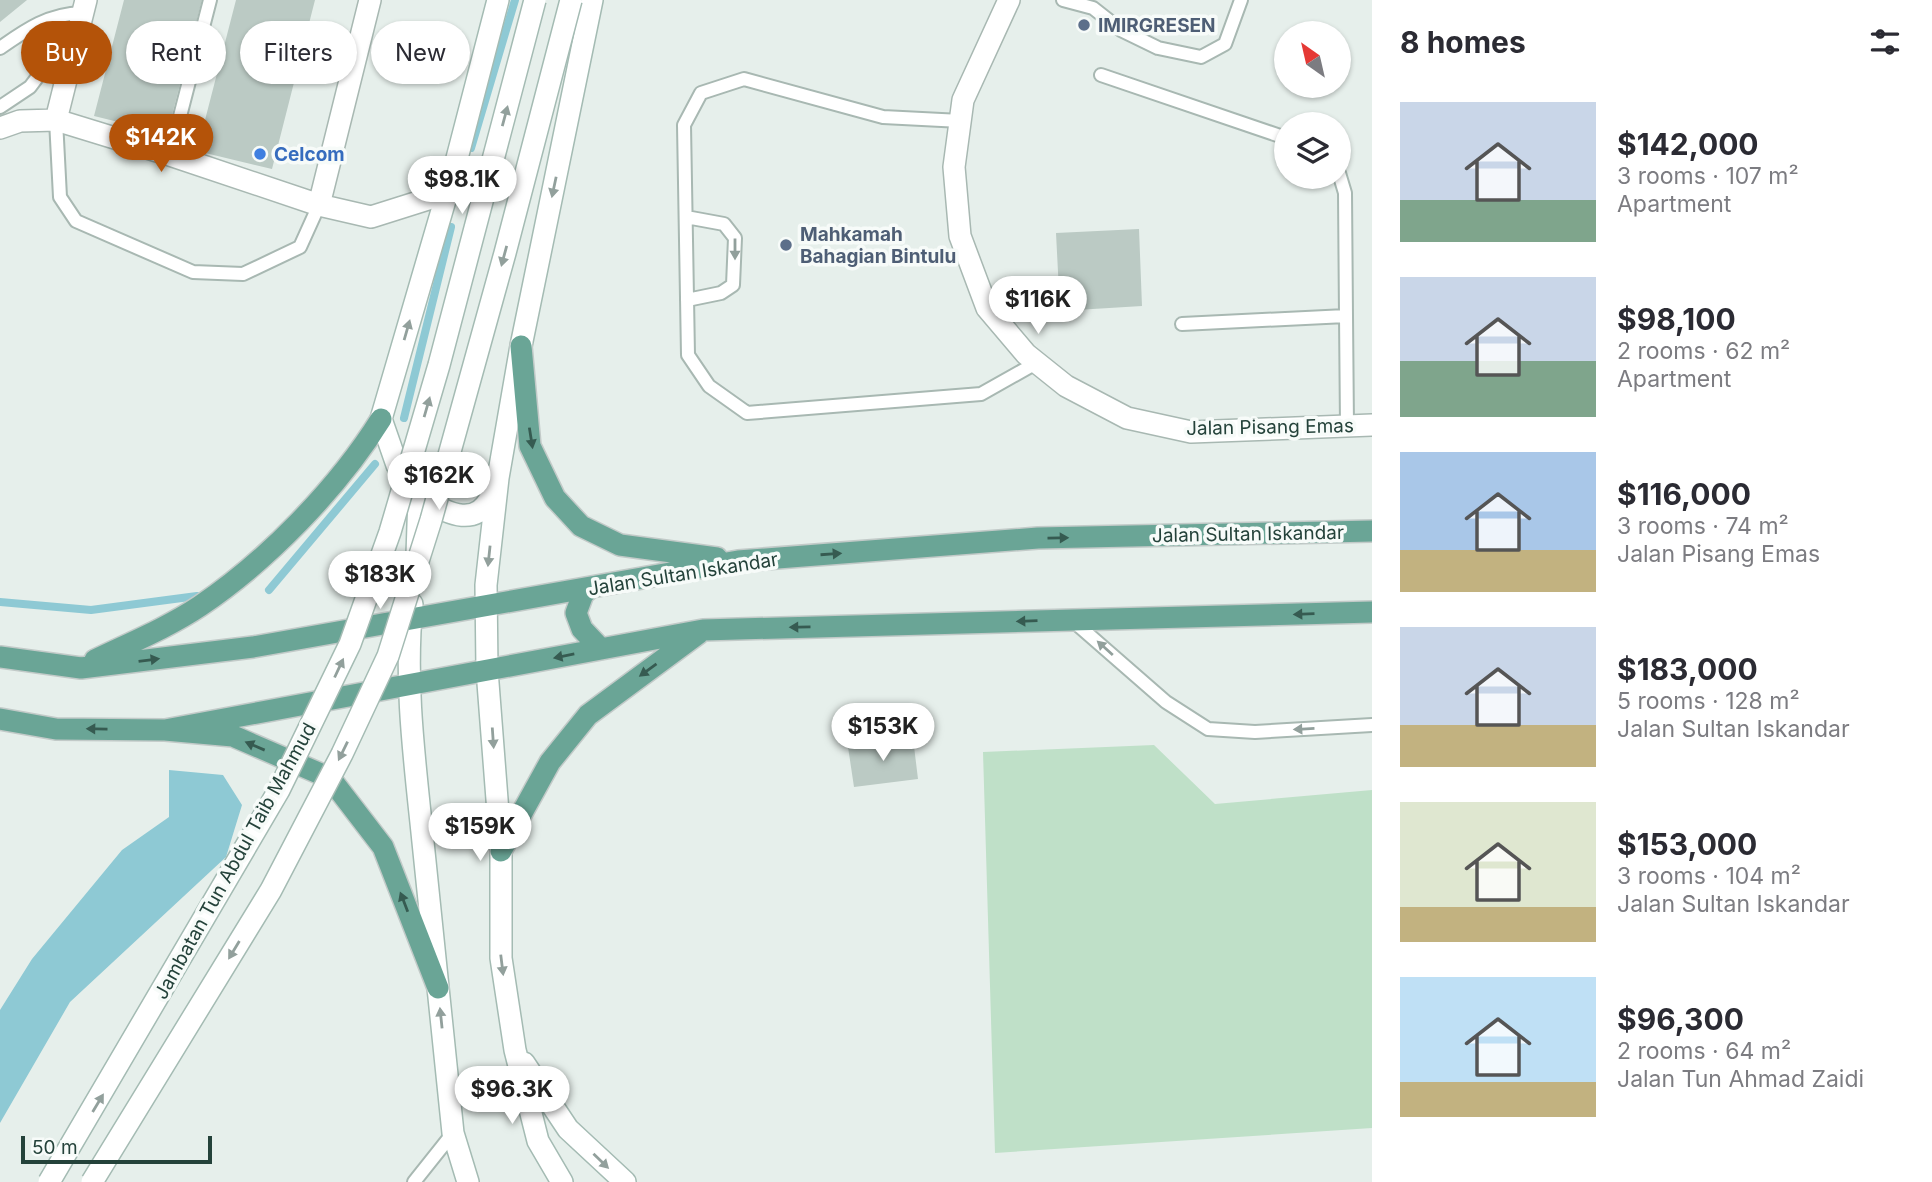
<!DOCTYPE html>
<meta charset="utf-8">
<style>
body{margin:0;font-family:Inter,sans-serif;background:#f2f2f3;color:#2b2b33;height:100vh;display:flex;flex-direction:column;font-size:26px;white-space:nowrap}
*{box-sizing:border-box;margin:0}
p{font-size:23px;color:#7c7c81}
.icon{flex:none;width:38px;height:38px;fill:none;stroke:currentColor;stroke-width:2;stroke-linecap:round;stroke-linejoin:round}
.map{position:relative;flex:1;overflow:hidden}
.drawer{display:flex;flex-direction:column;background:#fff;width:560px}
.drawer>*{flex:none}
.banner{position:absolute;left:21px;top:21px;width:665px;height:63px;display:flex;gap:14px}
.needle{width:46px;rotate:326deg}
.fabs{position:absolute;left:1274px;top:21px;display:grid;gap:14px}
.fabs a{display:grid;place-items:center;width:77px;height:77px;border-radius:50%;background:#fff;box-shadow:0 2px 5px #0004;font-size:35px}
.scale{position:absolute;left:21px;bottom:18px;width:191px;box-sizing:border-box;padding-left:7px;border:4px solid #24423a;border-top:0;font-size:19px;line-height:24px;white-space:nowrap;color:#24423a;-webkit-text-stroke:5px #f7fbf9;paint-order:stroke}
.price{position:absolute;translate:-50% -60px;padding:0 16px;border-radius:24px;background:#fff;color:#222;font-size:23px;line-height:46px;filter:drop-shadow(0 2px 4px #0008)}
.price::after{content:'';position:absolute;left:50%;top:42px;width:21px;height:16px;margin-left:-10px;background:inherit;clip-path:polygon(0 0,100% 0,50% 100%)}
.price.current{background:#b45309;color:#fff}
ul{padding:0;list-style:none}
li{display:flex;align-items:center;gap:21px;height:175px;padding:0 28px}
li span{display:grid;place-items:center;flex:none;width:196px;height:140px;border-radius:0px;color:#555}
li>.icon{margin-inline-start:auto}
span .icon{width:84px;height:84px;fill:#fffc;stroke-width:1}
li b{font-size:30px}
h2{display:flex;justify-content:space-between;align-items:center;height:84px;padding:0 28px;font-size:30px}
.chip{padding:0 24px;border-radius:32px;background:#fff;box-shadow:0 2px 5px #0004;font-size:24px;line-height:63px}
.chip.current{background:#b45309;color:#fff}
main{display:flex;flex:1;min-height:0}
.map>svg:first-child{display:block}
</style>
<main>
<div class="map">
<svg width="1372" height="1182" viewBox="0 0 1372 1182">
<rect width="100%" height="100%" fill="#e6efeb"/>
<path fill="#bfe0c8" d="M1154,745L1215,804L1372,790V1128L995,1153L983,752Z"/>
<path fill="#8ec9d4" d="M169,770L223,775L242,805L226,857L70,1002L0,1123V1010L32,959L122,850L169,817Z"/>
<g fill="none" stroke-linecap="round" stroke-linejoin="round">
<path stroke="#8ec9d4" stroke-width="8" d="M471,148L515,0
M404,418L451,227
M269,590L375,464
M0,602L91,610L197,596"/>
</g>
<path fill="#bbcac4" d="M0,0H27L0,22Z
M124,0H202L167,134L94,116Z
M236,0H315L272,169L197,151Z
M1139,229L1142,306L1060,311L1056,233Z
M913,738L918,779L854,787L848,747Z"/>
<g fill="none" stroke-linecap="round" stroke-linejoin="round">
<g stroke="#a8b8b2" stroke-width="16">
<path id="lane" d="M1063,0L1093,8L1121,30L1158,48L1201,57L1225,44L1241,0
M0,48C27,29 49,14 82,13
M1101,75L1286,138
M0,107L30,87L75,27
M56,120L60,197L76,221L193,272L243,274L300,247L319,205
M961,121L883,117L744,79L701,93L684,125L688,355L709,386L747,413L981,394L1036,363
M170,155L210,0
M1339,173L1345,193L1346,316
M686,217L724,224L735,238L733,285L721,293L687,300
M1182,324L1346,316L1347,426
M1072,620L1166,702L1208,729L1255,732L1372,725
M414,1182L453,1133"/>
</g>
<g stroke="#a8b8b2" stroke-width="24">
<path id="street" d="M1009,0L963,100L954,167L960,236L987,308L1026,354L1066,386L1127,418L1191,432L1372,425
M56,120L86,0
M0,128L20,121L56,120L170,155L319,205L371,217L428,199L455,166
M319,205L370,0"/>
</g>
<g stroke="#a4bbb3" stroke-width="24">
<path id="secondary" d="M421,497C448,515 479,530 494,490
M417,555L419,495L411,488L397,465L381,419L455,166L498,0
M412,604C404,684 415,763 423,842C433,939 443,1036 453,1133L468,1182
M524,1063L568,1129L625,1182
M562,1182L538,1141L515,1050L501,958V851L487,670L486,585L498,478L521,346L592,0"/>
</g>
<g stroke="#c2cac8" stroke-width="24">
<path id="primary" d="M521,346L530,446L555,498L581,526L620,545L717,558
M590,588L583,594L576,613L582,629L601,649
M0,657L81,668L253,647L738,561L1038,538L1372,531
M95,660C130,643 167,628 200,606C267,561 338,488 381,419
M0,719L56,729L165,730L233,736L330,778L383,847L438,988
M165,730L703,630L1372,612
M501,851L550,762L588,715L699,633"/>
</g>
<use href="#lane" stroke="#fff" stroke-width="12"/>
<use href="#street" stroke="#fff" stroke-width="21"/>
<use href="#secondary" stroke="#fff" stroke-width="21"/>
<use href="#primary" stroke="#6aa596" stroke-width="21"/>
<g stroke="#a4bbb3" stroke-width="24" stroke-linecap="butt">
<path id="secondary-bridge" d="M49,1182L279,790L350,644L390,532L439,365L535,0
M92,1182L271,890L342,754L388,656L431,520L505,253L571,0"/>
</g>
<use href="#secondary-bridge" stroke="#fff" stroke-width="21"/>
</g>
<defs><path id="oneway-solid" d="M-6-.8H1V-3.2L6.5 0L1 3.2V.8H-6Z" transform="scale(1.75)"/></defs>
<g fill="#92a09c">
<use href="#oneway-solid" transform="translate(505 116) rotate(-75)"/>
<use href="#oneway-solid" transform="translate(554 187) rotate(102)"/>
<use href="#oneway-solid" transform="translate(735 249) rotate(90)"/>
<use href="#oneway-solid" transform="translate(504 256) rotate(105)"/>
<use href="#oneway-solid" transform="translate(407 330) rotate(-74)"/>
<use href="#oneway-solid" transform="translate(427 407) rotate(-74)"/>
<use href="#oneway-solid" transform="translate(489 556) rotate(96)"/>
<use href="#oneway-solid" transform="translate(1105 648) rotate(-138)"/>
<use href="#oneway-solid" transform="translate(339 668) rotate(-65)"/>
<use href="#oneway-solid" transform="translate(1304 729) rotate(177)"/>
<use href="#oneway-solid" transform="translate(493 738) rotate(86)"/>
<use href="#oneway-solid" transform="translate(343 751) rotate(116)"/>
<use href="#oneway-solid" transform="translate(234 950) rotate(121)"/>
<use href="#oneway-solid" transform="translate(502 965) rotate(83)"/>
<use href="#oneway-solid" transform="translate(441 1018) rotate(-96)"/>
<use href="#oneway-solid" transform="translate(98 1103) rotate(-59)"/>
<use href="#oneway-solid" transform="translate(601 1161) rotate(44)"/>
</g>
<g fill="#365b51">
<use href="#oneway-solid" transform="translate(531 438) rotate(81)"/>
<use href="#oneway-solid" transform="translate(1058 538) rotate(-1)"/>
<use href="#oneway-solid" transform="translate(831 554) rotate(-4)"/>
<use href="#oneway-solid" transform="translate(1304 614) rotate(178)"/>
<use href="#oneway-solid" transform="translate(1027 621) rotate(178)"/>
<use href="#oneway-solid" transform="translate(800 627) rotate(179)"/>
<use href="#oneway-solid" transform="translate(564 656) rotate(169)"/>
<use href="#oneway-solid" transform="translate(149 660) rotate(-7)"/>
<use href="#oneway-solid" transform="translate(648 670) rotate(144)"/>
<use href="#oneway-solid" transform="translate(97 729) rotate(-179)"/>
<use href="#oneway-solid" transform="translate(255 746) rotate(-157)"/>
<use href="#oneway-solid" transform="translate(404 902) rotate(-111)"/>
</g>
<g fill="#5c6f8a" stroke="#f7fbf9" stroke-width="2.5">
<circle cx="1084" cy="25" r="7"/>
<circle cx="786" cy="245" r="7"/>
</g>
<circle fill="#3f7fe0" stroke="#f7fbf9" stroke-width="2.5" cx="260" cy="154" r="7"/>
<g text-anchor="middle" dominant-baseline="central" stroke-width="7" stroke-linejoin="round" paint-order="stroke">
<g font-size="19" font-weight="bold" fill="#4e5e75" stroke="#f7fbf9" text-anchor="start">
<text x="1098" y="25">IMIRGRESEN</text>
<text x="800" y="234">Mahkamah<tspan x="800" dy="22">Bahagian Bintulu</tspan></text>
</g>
<g font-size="19" font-weight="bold" fill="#366cbe" stroke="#f7fbf9" text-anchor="start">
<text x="274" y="154">Celcom</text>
</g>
<g font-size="19" fill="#24423a" stroke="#f7fbf9">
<text transform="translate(1270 427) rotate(-1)">Jalan Pisang Emas</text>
<text transform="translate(1248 534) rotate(-1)">Jalan Sultan Iskandar</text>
<text transform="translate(683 574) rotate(-9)">Jalan Sultan Iskandar</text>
<text transform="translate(235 861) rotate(-61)">Jambatan Tun Abdul Taib Mahmud</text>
</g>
</g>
</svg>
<div class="fabs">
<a><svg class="needle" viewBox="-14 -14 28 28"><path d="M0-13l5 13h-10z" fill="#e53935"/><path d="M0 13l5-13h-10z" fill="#7c7c81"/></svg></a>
<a><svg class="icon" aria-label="layers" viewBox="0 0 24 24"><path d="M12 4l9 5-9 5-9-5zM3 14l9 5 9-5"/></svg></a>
</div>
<div class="scale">50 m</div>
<b class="price current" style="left:161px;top:174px">$142K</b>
<b class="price" style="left:462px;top:216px">$98.1K</b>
<b class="price" style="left:1038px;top:336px">$116K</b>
<b class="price" style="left:439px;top:512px">$162K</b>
<b class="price" style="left:380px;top:611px">$183K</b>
<b class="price" style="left:883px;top:763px">$153K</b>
<b class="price" style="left:480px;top:863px">$159K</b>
<b class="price" style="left:512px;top:1126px">$96.3K</b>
<div class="banner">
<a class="chip current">Buy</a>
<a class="chip">Rent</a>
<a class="chip">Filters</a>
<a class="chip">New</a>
</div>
</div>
<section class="drawer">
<h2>8 homes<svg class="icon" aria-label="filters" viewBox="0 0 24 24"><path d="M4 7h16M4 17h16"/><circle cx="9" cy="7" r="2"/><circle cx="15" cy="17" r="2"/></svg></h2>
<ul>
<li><span style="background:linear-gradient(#c9d6e8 70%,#7fa58c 0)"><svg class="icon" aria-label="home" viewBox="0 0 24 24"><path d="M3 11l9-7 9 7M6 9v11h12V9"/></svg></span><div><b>$142,000</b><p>3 rooms · 107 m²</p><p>Apartment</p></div></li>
<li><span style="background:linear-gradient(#c9d6e8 60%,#7fa58c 0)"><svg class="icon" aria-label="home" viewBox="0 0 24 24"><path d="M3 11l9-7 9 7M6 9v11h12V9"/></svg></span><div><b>$98,100</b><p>2 rooms · 62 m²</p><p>Apartment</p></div></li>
<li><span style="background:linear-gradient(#a9c7e8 70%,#c2b280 0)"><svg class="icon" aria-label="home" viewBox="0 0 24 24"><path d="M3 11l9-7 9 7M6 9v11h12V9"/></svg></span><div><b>$116,000</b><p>3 rooms · 74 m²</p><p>Jalan Pisang Emas</p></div></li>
<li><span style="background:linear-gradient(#c9d6e8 70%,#c2b280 0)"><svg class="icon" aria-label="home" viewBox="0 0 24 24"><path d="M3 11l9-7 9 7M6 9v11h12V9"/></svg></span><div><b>$183,000</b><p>5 rooms · 128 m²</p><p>Jalan Sultan Iskandar</p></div></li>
<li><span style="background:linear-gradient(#dfe7d0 75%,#c2b280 0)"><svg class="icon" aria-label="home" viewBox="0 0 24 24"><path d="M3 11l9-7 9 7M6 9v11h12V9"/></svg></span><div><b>$153,000</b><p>3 rooms · 104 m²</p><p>Jalan Sultan Iskandar</p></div></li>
<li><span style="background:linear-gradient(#bfe0f5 75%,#c2b280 0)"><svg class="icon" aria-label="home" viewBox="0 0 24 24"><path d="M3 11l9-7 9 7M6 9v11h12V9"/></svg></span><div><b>$96,300</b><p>2 rooms · 64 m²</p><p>Jalan Tun Ahmad Zaidi</p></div></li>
</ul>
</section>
</main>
